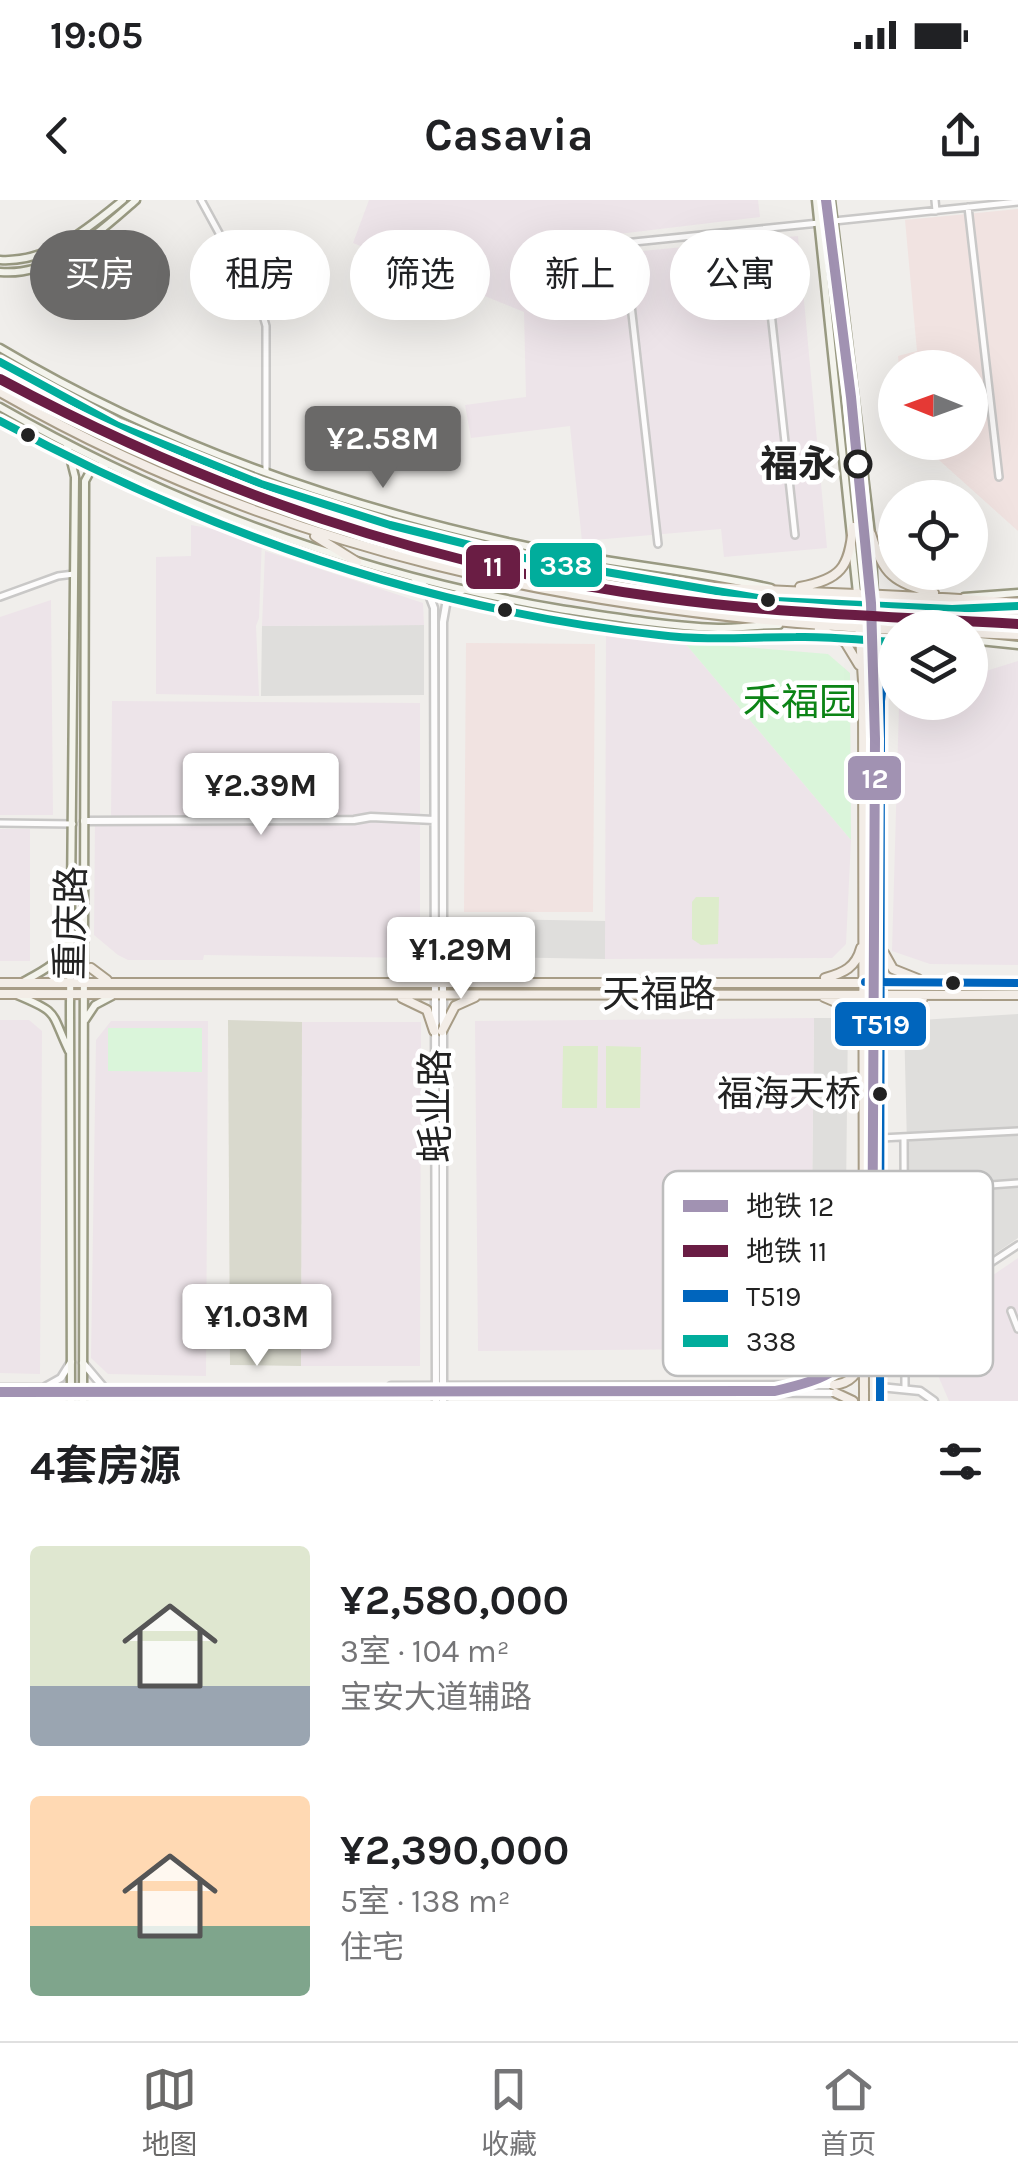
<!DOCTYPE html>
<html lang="zh">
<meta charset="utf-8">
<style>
body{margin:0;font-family:Karla,"Noto Sans SC",sans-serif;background:#f6f6f6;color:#202124;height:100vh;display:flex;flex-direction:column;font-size:38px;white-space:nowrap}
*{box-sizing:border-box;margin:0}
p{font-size:32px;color:#757577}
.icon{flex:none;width:55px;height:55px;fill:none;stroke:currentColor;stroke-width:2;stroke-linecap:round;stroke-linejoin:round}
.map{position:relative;height:1201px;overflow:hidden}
.drawer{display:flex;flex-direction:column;background:#fff;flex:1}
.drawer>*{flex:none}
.guide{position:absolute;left:30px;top:30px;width:960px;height:90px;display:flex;gap:20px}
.needle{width:65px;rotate:271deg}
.buttons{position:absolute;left:878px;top:150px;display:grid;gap:20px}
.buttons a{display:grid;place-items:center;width:110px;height:110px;border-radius:50%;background:#fff;box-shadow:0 10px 40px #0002;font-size:50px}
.price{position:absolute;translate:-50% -85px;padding:0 22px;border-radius:10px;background:#fff;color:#222;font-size:32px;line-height:65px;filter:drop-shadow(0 2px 5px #0008)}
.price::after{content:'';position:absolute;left:50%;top:60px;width:30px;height:22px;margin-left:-15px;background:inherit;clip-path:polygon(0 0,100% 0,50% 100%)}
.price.current{background:#6a6968;color:#fff}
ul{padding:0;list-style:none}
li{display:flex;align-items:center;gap:30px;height:250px;padding:0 30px}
li span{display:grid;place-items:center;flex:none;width:280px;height:200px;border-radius:10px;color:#555}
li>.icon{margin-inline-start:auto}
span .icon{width:120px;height:120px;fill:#fffc;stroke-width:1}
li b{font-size:42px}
h2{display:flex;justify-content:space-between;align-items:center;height:120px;padding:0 30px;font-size:42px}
.chip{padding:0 35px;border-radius:45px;background:#fff;box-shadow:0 10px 40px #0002;font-size:35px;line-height:90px}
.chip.current{background:#6a6968;color:#fff}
.status{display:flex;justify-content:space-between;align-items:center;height:70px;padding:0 50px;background:#fff;direction:ltr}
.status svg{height:28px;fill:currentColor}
header{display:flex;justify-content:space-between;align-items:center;height:130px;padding:0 30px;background:#fff;font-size:45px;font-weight:700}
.dock{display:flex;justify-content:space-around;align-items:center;height:140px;border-top:2px solid #e0e0e0;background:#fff;font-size:28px;color:#757577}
.dock a{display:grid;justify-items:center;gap:5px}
.dock .current{color:#6a6968}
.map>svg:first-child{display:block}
</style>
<div class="status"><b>19:05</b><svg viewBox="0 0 49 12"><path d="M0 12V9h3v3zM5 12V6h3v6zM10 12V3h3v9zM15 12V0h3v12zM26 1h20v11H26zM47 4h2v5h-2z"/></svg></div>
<header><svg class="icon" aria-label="back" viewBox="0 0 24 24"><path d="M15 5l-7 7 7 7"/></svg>Casavia<svg class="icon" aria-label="share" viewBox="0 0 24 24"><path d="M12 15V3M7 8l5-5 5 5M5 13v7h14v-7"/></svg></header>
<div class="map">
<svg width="1018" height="1201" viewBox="0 0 1018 1201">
<rect width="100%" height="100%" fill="#f0eeeb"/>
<path fill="#dfdedc" d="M424,425V495L261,496L262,426Z
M500,719L606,721L605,759L499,757Z
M1018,814V1038L911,1111L904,821Z
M814,818H848L844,1172H810Z"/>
<path fill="#f1e3e1" d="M1018,9V331L920,243L970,242V168L899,167L898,156L917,151L905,20Z
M466,443L595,444L593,712H464Z"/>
<path fill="#ede4e9" d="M369,0H758L760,17L610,35L595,72L613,71L611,54L798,36L827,348L724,357L721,329L582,341L570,226L471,238L465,205L526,197L524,112L353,43Z
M191,325L262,338L259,418L256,426L259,496L156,494V357L191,356Z
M265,351L423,403L424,425L262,426Z
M51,400L53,615H0V417Z
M606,433L684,442L851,640L846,744L832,758L605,759Z
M1018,461V765L930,764L892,751L899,506L904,503L970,502V471H986Z
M112,501L420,503V758L204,755L203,760H128L118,755L94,735L95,620H111Z
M0,629H30V761H0Z
M814,818L810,1172L719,1171V1149L478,1151L475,821Z
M0,820H29L42,831L40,1174L0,1173Z
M111,821H208L206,1176L108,1174L91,1158L96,840Z
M302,822H421L420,1166H301Z
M1018,1058V1201H949L917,1127Z"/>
<path fill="#d9d9cd" d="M228,820L302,822L301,1166L230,1165Z"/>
<path fill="#ddeccb" d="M696,697H719L718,744L701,745L692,739V702Z
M563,846H598L597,908H562Z
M606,846L641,847L640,908H606Z"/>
<path fill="#daf5da" d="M684,442L828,454L850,473L851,640Z
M108,828H202V872L108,871Z"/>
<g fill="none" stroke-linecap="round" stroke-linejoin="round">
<g stroke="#c9c8c7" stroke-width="10">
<path id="minor" d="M201,0L262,112L266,126V272
M935,0L936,11
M968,7L999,277
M834,21L1018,2
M762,29L795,335
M658,344L624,43L819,23
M0,397L58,376L74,374
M0,623L73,624
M881,938L1018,931
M904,938L905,1187
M881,993L1018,983
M1011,1111L1018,1129
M908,1117L1018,1045"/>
</g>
<g stroke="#c9c8c7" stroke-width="11">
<path id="tertiary" d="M415,379L426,387L434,408L436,1201
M84,621L354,620L371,617L434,620
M83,1163L105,1189
M391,1186L834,1185
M45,1187L61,1178L71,1162
M880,1187L920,1191L934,1201
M0,1188H84
M0,1194L436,1190L836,1193
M443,1201V422L447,399L463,390"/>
</g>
<g stroke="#999a82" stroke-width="11">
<path id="secondary" d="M816,0L857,393
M831,0L871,334L874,394
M0,60C48,63 87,29 123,0
M0,72C53,77 99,32 136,0
M0,148C158,242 337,305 517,344C601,363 687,369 771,388
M0,207C175,307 362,375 560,409C612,417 666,426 718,428C739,428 759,425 779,425
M67,245L75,277L70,806L71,1201
M964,397L1018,393
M970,440L1018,445
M21,783C48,767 60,767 69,733
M17,795C60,813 50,811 69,851
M85,820L95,805L112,796
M83,1201L85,281L92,268L106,264"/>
</g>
<g stroke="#a79c86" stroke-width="12">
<path id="primary" d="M0,160C201,282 466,366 701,386C806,394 912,394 1018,403
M0,192C281,353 575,412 895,430
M871,334C884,376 893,382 934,393
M315,336L357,362
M800,387C841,379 849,368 853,327
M857,393L863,481L864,1201
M874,394L881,501L880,1201
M819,429L845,442L859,465
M970,433L1018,435
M883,482L888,459L895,450
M442,749C450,766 458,775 477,780
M884,753L893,769L918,779
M91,768L107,780
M825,778C844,773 856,767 861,748
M404,779L425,767L434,749
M0,783H1018
M0,794L1018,795
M824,797L852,809L862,832
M402,798L427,810L434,831
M442,831L455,806L475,797
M885,831L896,807L923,798
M834,1185C851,1183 857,1174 863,1159
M836,1193L853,1201"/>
</g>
<use href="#minor" stroke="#fdfcfc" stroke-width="5"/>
<use href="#tertiary" stroke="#fdfcfc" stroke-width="6"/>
<use href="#secondary" stroke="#f4f4ed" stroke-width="6"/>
<use href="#primary" stroke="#f3ede7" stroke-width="8"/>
<g stroke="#fff" stroke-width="15">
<path id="bus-1" d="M865,782L1018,783
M880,1201L881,501L885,468L895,450"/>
</g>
<g stroke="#fff" stroke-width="15">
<path id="bus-2" d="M0,162L118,226L261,284L390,325L513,356L775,401L952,409L1018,406
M0,221C206,332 425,410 659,435C705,441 750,437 796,437C829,436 861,440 894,442"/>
</g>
<use href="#bus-1" stroke="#0065bd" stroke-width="8"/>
<use href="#bus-2" stroke="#01ad9c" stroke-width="8"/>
<g stroke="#fff" stroke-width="18">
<path id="metro-1" d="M0,1192L775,1191C830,1178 849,1170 872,1116L875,539L871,403L851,197L826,0"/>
</g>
<g stroke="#fff" stroke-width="18">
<path id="metro-2" d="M0,179C211,292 426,366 664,398C781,414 900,417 1018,424"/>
</g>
<use href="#metro-1" stroke="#a192b2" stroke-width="10"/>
<use href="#metro-2" stroke="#6a1d44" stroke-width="10"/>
</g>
<g fill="#222" stroke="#fff" stroke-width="4">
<circle cx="28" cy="235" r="9"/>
<circle cx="768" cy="400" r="9"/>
<circle cx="505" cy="410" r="9"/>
<circle cx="953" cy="783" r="9"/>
<circle cx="880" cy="894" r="9"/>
</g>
<circle fill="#fff" stroke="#222" stroke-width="5" cx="858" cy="264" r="12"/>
<g text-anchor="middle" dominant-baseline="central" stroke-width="9" stroke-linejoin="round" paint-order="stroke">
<g font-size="36" fill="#222" stroke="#fff" text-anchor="end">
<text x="861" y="894">福海天桥</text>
</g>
<g font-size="38" font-weight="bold" fill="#222" stroke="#fff" text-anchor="end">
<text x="836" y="264">福永</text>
</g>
<g font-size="38" fill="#0c8416" stroke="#fff">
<text x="800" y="502">禾福园</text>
</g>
<g font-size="38" fill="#222" stroke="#fff">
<text transform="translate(71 723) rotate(-89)">重庆路</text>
<text x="659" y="794">天福路</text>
<text transform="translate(435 906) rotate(-90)">蚝业路</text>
</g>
</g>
<rect x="663" y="971" width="330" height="205" rx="15" fill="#fff" stroke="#bdbdbd" stroke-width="2.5"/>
<rect x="683" y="1000" width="45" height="12" fill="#a192b2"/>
<rect x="683" y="1045" width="45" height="12" fill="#6a1d44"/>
<rect x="683" y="1090" width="45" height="12" fill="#0065bd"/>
<rect x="683" y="1135" width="45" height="12" fill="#01ad9c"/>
<g font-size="28" fill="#222">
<text x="746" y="1016">地铁 12</text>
<text x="746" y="1061">地铁 11</text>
<text x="746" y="1106">T519</text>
<text x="746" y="1151">338</text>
</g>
<g stroke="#fff" stroke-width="4">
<rect x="528" y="341" width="76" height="48" rx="10" fill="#01ad9c"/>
<rect x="464" y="343" width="58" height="48" rx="10" fill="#6a1d44"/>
<rect x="846" y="554" width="57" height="48" rx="10" fill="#a192b2"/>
<rect x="833" y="800" width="95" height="48" rx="10" fill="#0065bd"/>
</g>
<g font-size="28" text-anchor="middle" font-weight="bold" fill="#fff">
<text x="566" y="375">338</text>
<text x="493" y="376">11</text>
<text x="875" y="588">12</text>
<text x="881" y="834">T519</text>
</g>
</svg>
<div class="buttons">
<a><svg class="needle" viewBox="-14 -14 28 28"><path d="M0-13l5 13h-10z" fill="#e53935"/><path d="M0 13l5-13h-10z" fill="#757577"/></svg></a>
<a><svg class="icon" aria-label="locate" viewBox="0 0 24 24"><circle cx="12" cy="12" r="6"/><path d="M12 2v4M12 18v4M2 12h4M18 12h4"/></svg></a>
<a><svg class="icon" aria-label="layers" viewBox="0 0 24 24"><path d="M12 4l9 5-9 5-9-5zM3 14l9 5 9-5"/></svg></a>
</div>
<b class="price current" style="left:383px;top:291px">¥2.58M</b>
<b class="price" style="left:261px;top:638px">¥2.39M</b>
<b class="price" style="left:461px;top:802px">¥1.29M</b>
<b class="price" style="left:257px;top:1169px">¥1.03M</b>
<div class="guide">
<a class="chip current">买房</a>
<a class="chip">租房</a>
<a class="chip">筛选</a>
<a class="chip">新上</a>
<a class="chip">公寓</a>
</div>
</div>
<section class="drawer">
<h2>4套房源<svg class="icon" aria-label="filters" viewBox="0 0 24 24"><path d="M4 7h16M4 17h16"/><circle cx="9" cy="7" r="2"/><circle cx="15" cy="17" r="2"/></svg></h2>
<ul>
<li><span style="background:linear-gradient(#dfe7d0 70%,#9aa5b1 0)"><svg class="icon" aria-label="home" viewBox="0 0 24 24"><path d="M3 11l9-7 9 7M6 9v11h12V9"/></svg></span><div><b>¥2,580,000</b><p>3室 · 104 m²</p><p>宝安大道辅路</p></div></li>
<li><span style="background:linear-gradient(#ffd9b3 65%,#7fa58c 0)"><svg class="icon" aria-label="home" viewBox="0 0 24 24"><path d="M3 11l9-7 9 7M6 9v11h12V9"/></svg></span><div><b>¥2,390,000</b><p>5室 · 138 m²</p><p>住宅</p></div></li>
</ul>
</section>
<nav class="dock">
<a class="current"><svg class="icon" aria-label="map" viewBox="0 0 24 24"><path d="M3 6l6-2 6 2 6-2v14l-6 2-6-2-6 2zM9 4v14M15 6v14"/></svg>地图</a>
<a><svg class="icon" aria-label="saved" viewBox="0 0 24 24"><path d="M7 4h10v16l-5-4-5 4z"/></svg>收藏</a>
<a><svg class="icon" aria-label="home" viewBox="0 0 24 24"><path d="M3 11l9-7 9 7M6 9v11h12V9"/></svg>首页</a>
</nav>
